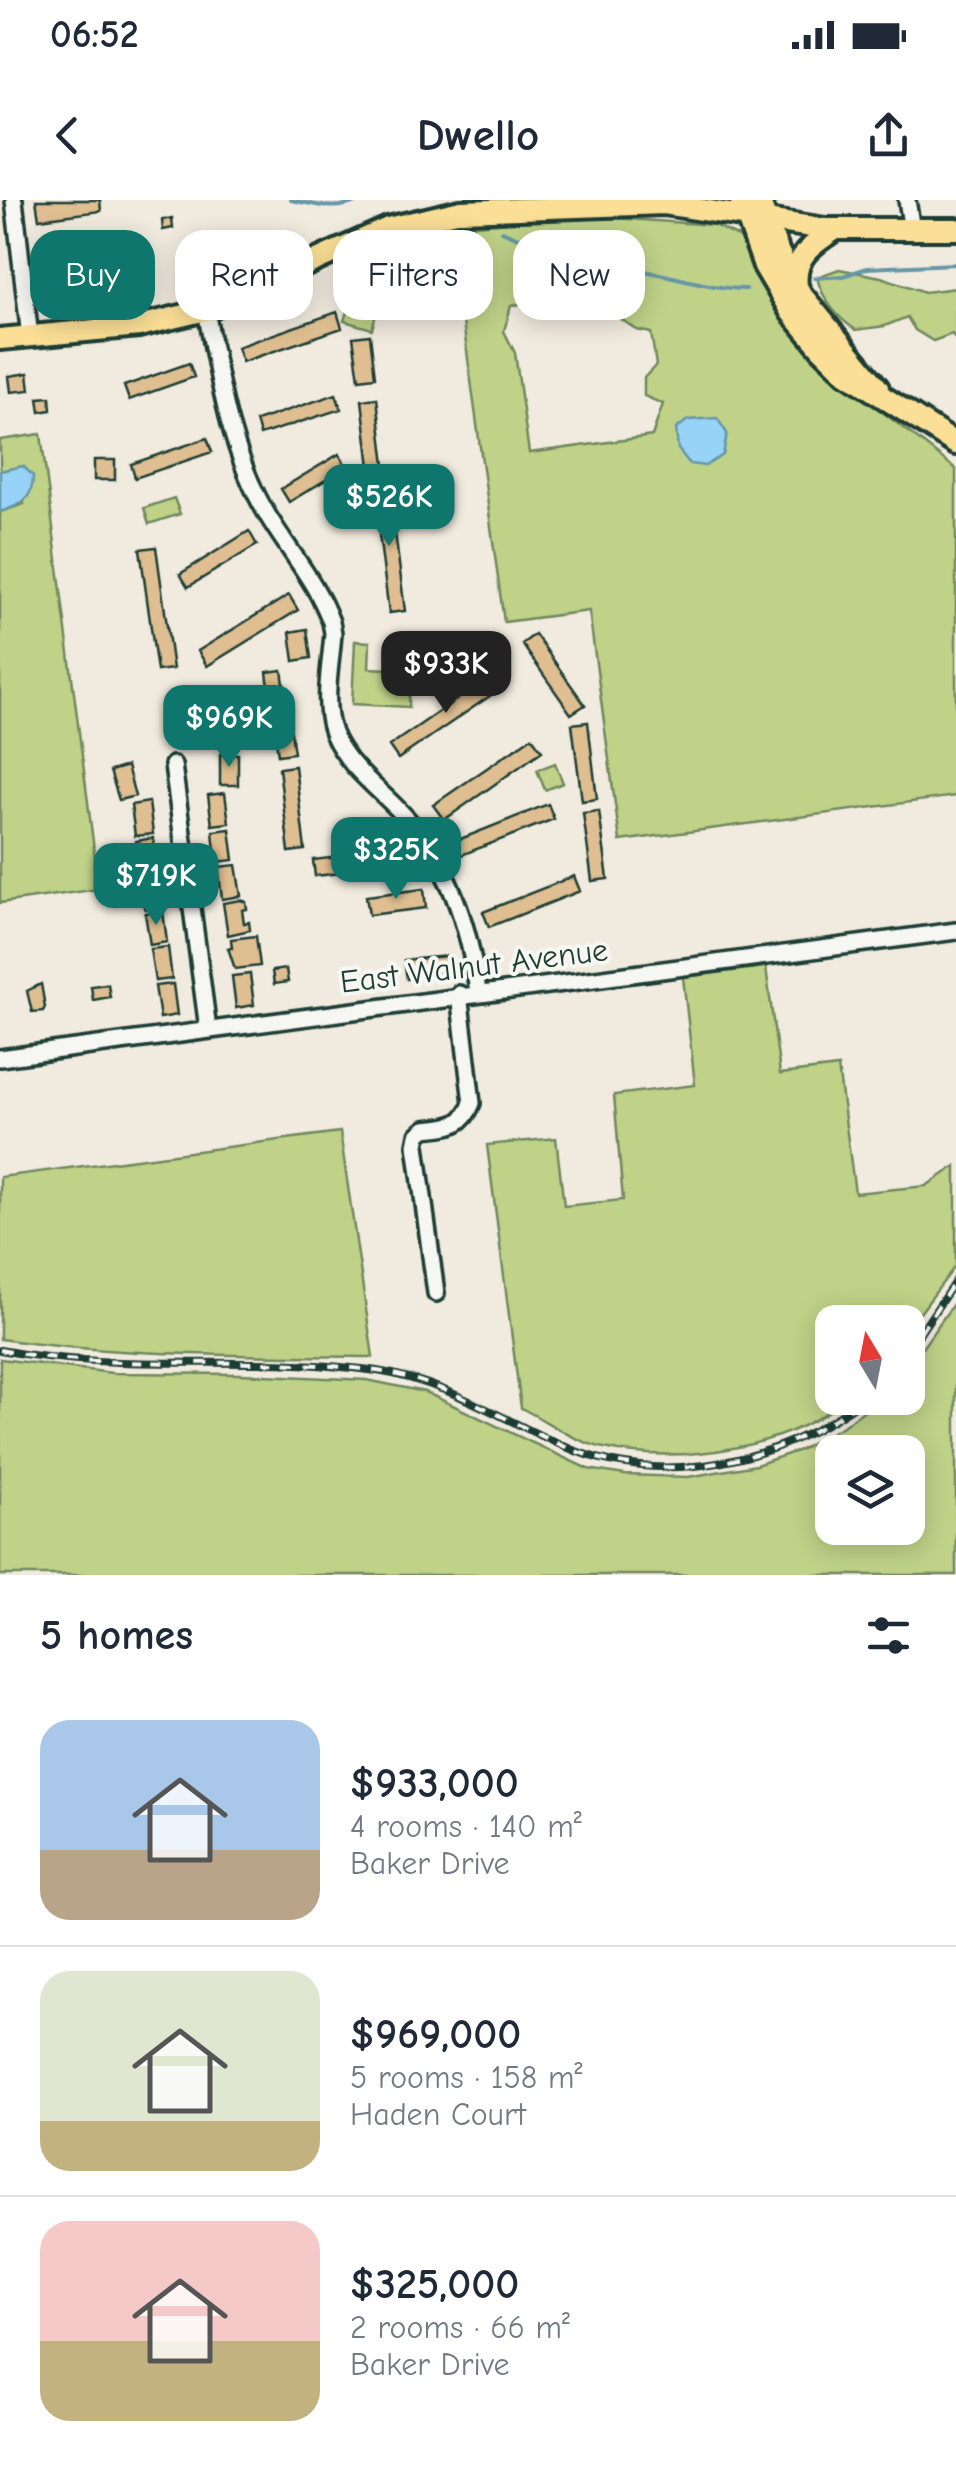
<!DOCTYPE html>
<meta charset="utf-8">
<style>
body{margin:0;font-family:"Comic Neue",sans-serif;background:#f2f2f3;color:#1f2937;height:100vh;display:flex;flex-direction:column;font-size:38px;white-space:nowrap}
*{box-sizing:border-box;margin:0}
p{font-size:32px;color:#747a83}
.icon{flex:none;width:55px;height:55px;fill:none;stroke:currentColor;stroke-width:2;stroke-linecap:round;stroke-linejoin:round}
.map{position:relative;height:1375px;overflow:hidden}
.panel{display:flex;flex-direction:column;background:#fff;flex:1}
.panel>*{flex:none}
.top-card{position:absolute;left:30px;top:30px;width:898px;height:90px;display:flex;gap:20px}
.needle{width:65px;rotate:350deg}
.tools{position:absolute;left:815px;top:1105px;display:grid;gap:20px}
.tools a{display:grid;place-items:center;width:110px;height:110px;border-radius:20px;background:#fff;box-shadow:0 5px 25px #0003;font-size:50px}
.price{position:absolute;translate:-50% -85px;padding:0 22px;border-radius:20px;background:#0f766e;color:#fff;font-size:32px;line-height:65px;filter:drop-shadow(0 2px 5px #0008)}
.price::after{content:'';position:absolute;left:50%;top:60px;width:30px;height:22px;margin-left:-15px;background:inherit;clip-path:polygon(0 0,100% 0,50% 100%)}
.price.active{background:#222;color:#fff}
ul{padding:0;list-style:none}
li{display:flex;align-items:center;gap:30px;height:250px;padding:0 40px}
li+li{border-top:2px solid #e0e1e3}
li span{display:grid;place-items:center;flex:none;width:280px;height:200px;border-radius:30px;color:#555}
li>.icon{margin-inline-start:auto}
span .icon{width:120px;height:120px;fill:#fffc;stroke-width:1}
li b{font-size:42px}
h2{display:flex;justify-content:space-between;align-items:center;height:120px;padding:0 40px;font-size:42px}
.tag{padding:0 35px;border-radius:30px;background:#fff;box-shadow:0 5px 25px #0003;font-size:35px;line-height:90px}
.tag.active{background:#0f766e;color:#fff}
.status{display:flex;justify-content:space-between;align-items:center;height:70px;padding:0 50px;background:#fff;direction:ltr}
.status svg{height:28px;fill:currentColor}
header{display:flex;justify-content:space-between;align-items:center;height:130px;padding:0 40px;background:#fff;font-size:45px;font-weight:700}
.map>svg:first-child{display:block}
</style>
<div class="status"><b>06:52</b><svg viewBox="0 0 49 12"><path d="M0 12V9h3v3zM5 12V6h3v6zM10 12V3h3v9zM15 12V0h3v12zM26 1h20v11H26zM47 4h2v5h-2z"/></svg></div>
<header><svg class="icon" aria-label="back" viewBox="0 0 24 24"><path d="M15 5l-7 7 7 7"/></svg>Dwello<svg class="icon" aria-label="share" viewBox="0 0 24 24"><path d="M12 15V3M7 8l5-5 5 5M5 13v7h14v-7"/></svg></header>
<div class="map">
<svg width="956" height="1375" viewBox="0 0 956 1375">
<rect width="100%" height="100%" fill="#f1ebdf"/>
<filter id="ink" filterUnits="userSpaceOnUse"><feTurbulence type="fractalNoise" baseFrequency=".01" numOctaves="2"/><feDisplacementMap in="SourceGraphic" scale="20" xChannelSelector="R" yChannelSelector="G"/><feConvolveMatrix kernelMatrix="1 2 1 2 8 2 1 2 1" color-interpolation-filters="sRGB"/></filter>
<g filter="url(#ink)">
<path fill="#bfd288" stroke="#6f885e" stroke-width="2.5" fill-rule="evenodd" d="M584,16L714,25L745,40L753,68L773,98L848,185L956,269V596L620,641L589,411L504,422L450,27ZM538,100L579,110L599,104L637,130L651,133L656,165L644,178V196L663,204L652,236L529,253L515,153L504,131L511,106Z
M839,69L881,77L925,92L956,88V140L952,134L933,141L915,130L907,117L885,126L856,130C837,118 822,99 817,77Z
M349,105L376,114L372,129L344,121Z
M41,234L99,689L0,703V312L24,304L23,266L0,271V240Z
M174,298L180,314L149,324L144,308Z
M355,441L370,442L369,468L410,470L409,507L352,504Z
M555,563L563,583L545,590L537,570Z
M766,767L780,874L838,867L855,993L926,986L956,966V1065L908,1129V1122H832V1198H846C788,1249 678,1265 604,1248C574,1242 549,1222 521,1208L487,945L556,938L564,1006L623,1000L614,895L695,885L683,777Z
M340,932L373,1157C249,1155 123,1157 0,1139V977Z
M956,1100V1375H0V1159L112,1173L241,1174L367,1180L425,1192L588,1269L625,1275L688,1277L756,1265L800,1250L843,1226L881,1198H908V1168ZM908,1252V1328H832V1252Z"/>
<path fill="#96d3f6" stroke="#6697a8" stroke-width="2.5" d="M717,218L727,233L723,255L705,266L690,264L678,249L676,229L688,220Z
M23,266L33,276C33,300 21,305 0,312V271Z"/>
<g fill="none" stroke-linecap="round" stroke-linejoin="round">
<path stroke="#6697a8" stroke-width="4" d="M291,0C317,5 336,12 360,0
M502,31C549,53 604,62 654,73C685,79 715,89 746,89
M815,78L843,76L867,68L956,64"/>
</g>
<path fill="#dfbf91" stroke="#1f3d34" stroke-width="2.5" d="M36,0H100L101,11L39,19Z
M172,18L173,28L163,30L162,20Z
M59,38L67,101L49,104L44,40Z
M125,50L131,93L67,101L62,59Z
M337,112L342,128L242,162L237,147Z
M370,135L375,177L359,179L353,137Z
M189,163L194,177L129,200L124,186Z
M28,173L30,190L11,192L9,176Z
M336,194L341,209L260,235L256,221Z
M50,197L51,210L40,212L38,198Z
M377,198L385,265L370,267L362,200Z
M207,238L212,252L135,278L131,264Z
M339,254L347,267L289,302L281,289Z
M94,260H115V280H94Z
M389,285L405,411L389,413L373,287Z
M249,331L257,345L188,387L180,374Z
M156,347L173,469L157,471L140,349Z
M289,395L298,410L207,466L198,451Z
M307,429L311,458L294,461L290,432Z
M535,434L585,505L571,514L522,444Z
M282,470L294,553L278,555L267,472Z
M494,474L503,487L398,559L389,546Z
M588,522L597,599L582,601L572,524Z
M532,537L542,551L444,620L433,605Z
M220,554H238V585H220Z
M127,566L135,596L119,600L110,571Z
M295,566L305,650L289,652L279,568Z
M225,593L229,623L212,625L208,595Z
M149,602L153,634L135,636L131,605Z
M548,604L554,619L459,656L453,642Z
M599,611L608,679L592,681L583,613Z
M230,629L234,660L216,662L213,631Z
M153,638L158,670L140,673L136,641Z
M398,650L400,666L315,676L313,660Z
M236,665L241,696L222,699L218,667Z
M158,675L163,706L145,709L141,677Z
M574,676L580,691L489,727L483,712Z
M424,689L426,708L369,715L366,696Z
M241,700L246,702L247,709L242,710L244,723L249,722L250,730L228,735L223,703Z
M163,711L167,742L150,745L145,713Z
M256,736L260,766L235,769L228,748H232L231,739Z
M168,747L172,779L155,781L150,749Z
M447,756L450,771L407,779L404,760Z
M286,769L288,782L274,784L272,771Z
M250,774L254,805L236,808L232,776Z
M41,784L45,807L43,811L32,812L27,791Z
M108,784L110,797L93,800L91,786Z
M173,784L177,815L160,818L155,786Z"/>
<g fill="none" stroke-linecap="round" stroke-linejoin="round">
<g stroke="#1f3d34" stroke-width="22">
<path id="minor" d="M14,0L30,137
M907,0L912,30
M206,110C219,180 231,255 268,316C289,351 317,383 331,422L333,433C331,464 322,503 333,533C347,568 386,594 409,621C451,669 470,730 478,792
M173,565L208,829
M0,858L956,731
M436,1093L416,945L418,935L425,929C447,926 462,929 472,903L459,794"/>
</g>
<g stroke="#1f3d34" stroke-width="28">
<path id="major" d="M741,0L764,66L791,112L821,148L846,173L956,244
M759,0L779,53L801,94L878,188
M797,86C793,56 813,44 836,29
M0,139L139,126L206,110L388,28L461,11L664,4L825,29H956"/>
</g>
<use href="#minor" stroke="#f6f6f2" stroke-width="15"/>
<use href="#major" stroke="#fbdf96" stroke-width="20"/>
<g stroke="#1f3d34" stroke-width="8">
<path id="rail" d="M0,1150C125,1174 252,1153 377,1171C443,1181 499,1217 559,1244C658,1290 781,1264 865,1198
M908,1151L956,1080"/>
</g>
<use href="#rail" stroke="#f6f6f2" stroke-width="4" stroke-dasharray="11" stroke-linecap="butt"/>
</g>
</g>
<g text-anchor="middle" dominant-baseline="central" stroke-width="8" stroke-linejoin="round" paint-order="stroke">
<g font-size="32" fill="#1f3d34" stroke="#f6f6f2">
<text transform="translate(474 766) rotate(-7)">East Walnut Avenue</text>
</g>
</g>
</svg>
<div class="tools">
<a><svg class="needle" viewBox="-14 -14 28 28"><path d="M0-13l5 13h-10z" fill="#e53935"/><path d="M0 13l5-13h-10z" fill="#747a83"/></svg></a>
<a><svg class="icon" aria-label="layers" viewBox="0 0 24 24"><path d="M12 4l9 5-9 5-9-5zM3 14l9 5 9-5"/></svg></a>
</div>
<b class="price" style="left:389px;top:349px">$526K</b>
<b class="price active" style="left:446px;top:516px">$933K</b>
<b class="price" style="left:229px;top:570px">$969K</b>
<b class="price" style="left:396px;top:702px">$325K</b>
<b class="price" style="left:156px;top:728px">$719K</b>
<div class="top-card">
<a class="tag active">Buy</a>
<a class="tag">Rent</a>
<a class="tag">Filters</a>
<a class="tag">New</a>
</div>
</div>
<section class="panel">
<h2>5 homes<svg class="icon" aria-label="filters" viewBox="0 0 24 24"><path d="M4 7h16M4 17h16"/><circle cx="9" cy="7" r="2"/><circle cx="15" cy="17" r="2"/></svg></h2>
<ul>
<li><span style="background:linear-gradient(#a9c7e8 65%,#b9a48a 0)"><svg class="icon" aria-label="home" viewBox="0 0 24 24"><path d="M3 11l9-7 9 7M6 9v11h12V9"/></svg></span><div><b>$933,000</b><p>4 rooms · 140 m²</p><p>Baker Drive</p></div></li>
<li><span style="background:linear-gradient(#dfe7d0 75%,#c2b280 0)"><svg class="icon" aria-label="home" viewBox="0 0 24 24"><path d="M3 11l9-7 9 7M6 9v11h12V9"/></svg></span><div><b>$969,000</b><p>5 rooms · 158 m²</p><p>Haden Court</p></div></li>
<li><span style="background:linear-gradient(#f6c9c9 60%,#c2b280 0)"><svg class="icon" aria-label="home" viewBox="0 0 24 24"><path d="M3 11l9-7 9 7M6 9v11h12V9"/></svg></span><div><b>$325,000</b><p>2 rooms · 66 m²</p><p>Baker Drive</p></div></li>
</ul>
</section>
